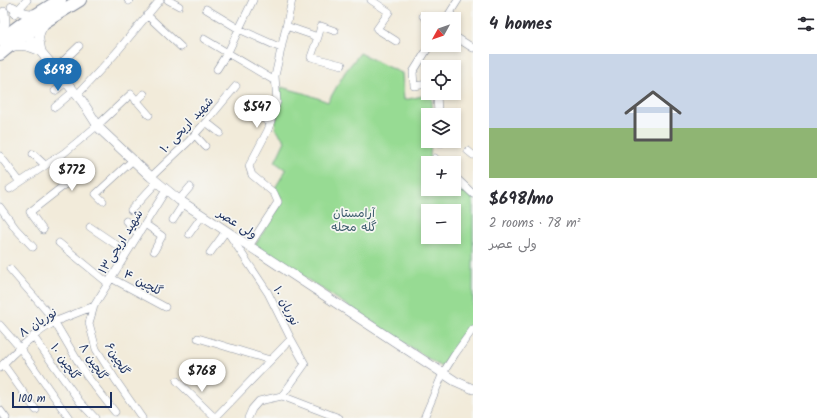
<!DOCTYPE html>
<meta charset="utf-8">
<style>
body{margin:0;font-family:Kalam,"Playpen Sans Arabic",sans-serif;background:#f2f2f3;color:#2b2b33;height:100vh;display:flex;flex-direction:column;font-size:15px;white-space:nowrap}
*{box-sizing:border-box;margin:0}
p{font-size:13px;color:#7c7c81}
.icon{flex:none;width:22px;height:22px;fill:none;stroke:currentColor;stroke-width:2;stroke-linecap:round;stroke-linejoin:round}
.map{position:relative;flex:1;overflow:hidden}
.details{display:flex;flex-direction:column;background:#fff;width:360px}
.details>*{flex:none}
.needle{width:26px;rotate:230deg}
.tools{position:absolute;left:421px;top:12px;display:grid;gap:8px}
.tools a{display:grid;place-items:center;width:40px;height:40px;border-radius:0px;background:#fff;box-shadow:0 2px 6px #0003;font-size:20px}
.scale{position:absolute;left:12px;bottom:10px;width:100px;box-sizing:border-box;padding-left:4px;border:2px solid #1b2f5e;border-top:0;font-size:11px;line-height:14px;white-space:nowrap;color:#1b2f5e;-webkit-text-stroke:3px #f6f6f2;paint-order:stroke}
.price{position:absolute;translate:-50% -34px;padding:0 9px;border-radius:14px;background:#fff;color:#222;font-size:13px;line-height:26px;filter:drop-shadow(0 1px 2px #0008)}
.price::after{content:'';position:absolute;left:50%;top:24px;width:12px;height:9px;margin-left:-6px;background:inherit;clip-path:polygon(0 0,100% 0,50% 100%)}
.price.on{background:#1f6fb2;color:#fff}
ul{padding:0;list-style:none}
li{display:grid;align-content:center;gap:8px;height:212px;padding:0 16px}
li+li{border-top:1px solid #e1e1e2}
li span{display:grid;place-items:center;height:124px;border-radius:0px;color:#555}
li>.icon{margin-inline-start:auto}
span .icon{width:72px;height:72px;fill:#fffc;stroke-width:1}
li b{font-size:17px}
h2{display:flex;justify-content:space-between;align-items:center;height:48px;padding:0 16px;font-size:17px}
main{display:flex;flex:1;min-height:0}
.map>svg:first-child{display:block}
</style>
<main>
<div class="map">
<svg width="473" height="418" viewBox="0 0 473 418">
<rect width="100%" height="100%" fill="#f6f6f2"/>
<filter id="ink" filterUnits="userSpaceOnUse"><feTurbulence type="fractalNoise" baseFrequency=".025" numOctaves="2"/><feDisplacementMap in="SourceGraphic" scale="8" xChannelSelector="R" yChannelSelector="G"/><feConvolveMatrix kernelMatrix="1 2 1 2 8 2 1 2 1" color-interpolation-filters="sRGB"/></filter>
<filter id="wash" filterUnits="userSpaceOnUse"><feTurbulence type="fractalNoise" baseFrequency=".012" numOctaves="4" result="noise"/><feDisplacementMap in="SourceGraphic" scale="16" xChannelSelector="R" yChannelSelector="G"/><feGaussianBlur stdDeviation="0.9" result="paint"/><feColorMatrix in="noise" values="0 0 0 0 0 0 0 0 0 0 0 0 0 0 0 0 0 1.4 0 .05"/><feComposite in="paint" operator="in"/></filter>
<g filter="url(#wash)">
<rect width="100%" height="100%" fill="#f2ebda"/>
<path fill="#97db93" stroke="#598578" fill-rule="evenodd" d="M360,53L388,67L402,73L404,100L432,94V115H428V141H431L430,157L438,163H428V189H454V178L473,195V323L441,367L255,245L283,201L275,188L286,170L275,162L285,141L275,128L281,87L307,94L328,102L345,72ZM428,211H454V237H428Z"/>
</g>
<g filter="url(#ink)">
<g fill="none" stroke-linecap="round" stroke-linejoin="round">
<g stroke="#868d9c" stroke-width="8">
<path id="street" d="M128,0L129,1L130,0
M168,0L179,6
M371,0L389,12L377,29L396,41
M206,9L239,29L281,48
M14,14L27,0
M147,15L181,47
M423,16L428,19
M446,19L458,0
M286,26L318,37
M335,31L321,26L318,37L311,57L342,65
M454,36L473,48
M204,39L275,81
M55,69L79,46
M217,69L229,50L253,0
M428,84L414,86L413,72L430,45
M55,91L66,82
M437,93L438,115
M77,95L115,54L160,0
M136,101L144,94
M55,107L74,91
M247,107L270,123
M206,122L220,133
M195,135L205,146
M441,141V143
M468,151L473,155
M33,154L45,165
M0,156L20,182
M435,158L440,163
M454,176L473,194
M151,177L189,141L211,116L236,86
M10,189L64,153L98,125L131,94L149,115
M179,200L190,187
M103,201L96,194L133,160
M0,207L16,229L33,247
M131,210L157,182
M173,220L184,203
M126,221L138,234
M145,224L162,236L154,251
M90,227L127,252
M43,230L30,212L71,180L55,158
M189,234L202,216
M229,234L268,293L291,339L305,364L282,396
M59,243L108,283
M249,246L278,202L274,193L252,175L249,166L268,130L277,102L275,76L292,0
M210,253L226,231
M10,269L56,322L57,326L86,375L115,412
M111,278L165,307
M0,325L20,348L69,418
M33,336L80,402L95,418
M198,338L270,360
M3,364L36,410
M0,368C13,352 39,330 57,321C69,316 82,311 94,306
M177,381L215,418
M0,410L6,418
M142,418L117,382L96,349L89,323L94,306L166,190
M215,418L291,339
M248,418L252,409L259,401L282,396L339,418
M424,418L443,373L455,354L473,329"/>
</g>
<g stroke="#868d9c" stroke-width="10">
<path id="secondary" d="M12,7C22,12 27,16 38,13
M26,34L82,101L100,129L151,177L179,200L455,381L473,389
M0,38L5,23L4,12
M10,47C23,44 29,46 41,51C38,37 37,35 45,23"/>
</g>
<g stroke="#868d9c" stroke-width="14">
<path id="highway" d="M0,40L23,23L60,0
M0,54C24,33 53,17 80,0"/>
</g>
<use href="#street" stroke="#fff" stroke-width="7"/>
<use href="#secondary" stroke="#fff" stroke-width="9"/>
<use href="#highway" stroke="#fff" stroke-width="12"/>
</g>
</g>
<g text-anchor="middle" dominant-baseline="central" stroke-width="3.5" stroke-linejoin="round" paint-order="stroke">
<g font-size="12" fill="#1b2f5e" stroke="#f6f6f2">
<text transform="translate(187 125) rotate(-47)">شهید اریحی ۱۰</text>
<text transform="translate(237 224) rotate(33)">ولی عصر</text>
<text transform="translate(121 242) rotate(-58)">شهید اریحی۱۳</text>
<text transform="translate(143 283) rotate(28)">گلچین ۴</text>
<text transform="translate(286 306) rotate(63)">نوریان ۱۰</text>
<text transform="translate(38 323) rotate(-33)">نوریان ۸</text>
<text transform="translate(117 359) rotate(59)">گلچین۶</text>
<text transform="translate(65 362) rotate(55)">گلچین ۱۰</text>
<text transform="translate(93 362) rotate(57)">گلچین ۸</text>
</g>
<g font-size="12" fill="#3a5a6b" stroke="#f6f6f2">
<text x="354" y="213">آرامستان<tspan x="354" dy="14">گله محله</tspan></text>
</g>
</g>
</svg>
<div class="tools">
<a><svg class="needle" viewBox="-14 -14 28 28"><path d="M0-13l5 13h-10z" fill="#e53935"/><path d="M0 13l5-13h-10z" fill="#7c7c81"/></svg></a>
<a><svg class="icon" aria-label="locate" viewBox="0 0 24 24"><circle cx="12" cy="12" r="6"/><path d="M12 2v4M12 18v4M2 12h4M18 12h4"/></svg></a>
<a><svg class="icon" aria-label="layers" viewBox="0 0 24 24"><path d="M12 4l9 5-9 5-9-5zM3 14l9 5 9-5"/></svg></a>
<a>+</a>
<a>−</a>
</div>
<div class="scale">100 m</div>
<b class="price on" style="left:58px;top:92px">$698</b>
<b class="price" style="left:257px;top:129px">$547</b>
<b class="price" style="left:72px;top:192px">$772</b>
<b class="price" style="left:202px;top:393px">$768</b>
</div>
<section class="details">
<h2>4 homes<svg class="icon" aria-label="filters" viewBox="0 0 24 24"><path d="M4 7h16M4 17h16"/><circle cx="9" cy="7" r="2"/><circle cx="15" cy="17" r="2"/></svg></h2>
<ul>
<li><span style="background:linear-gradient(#c9d6e8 60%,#8fb573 0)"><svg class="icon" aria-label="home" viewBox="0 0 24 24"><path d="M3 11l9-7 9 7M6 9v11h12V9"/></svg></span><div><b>$698/mo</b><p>2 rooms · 78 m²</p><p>ولی عصر</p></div></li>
</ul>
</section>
</main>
